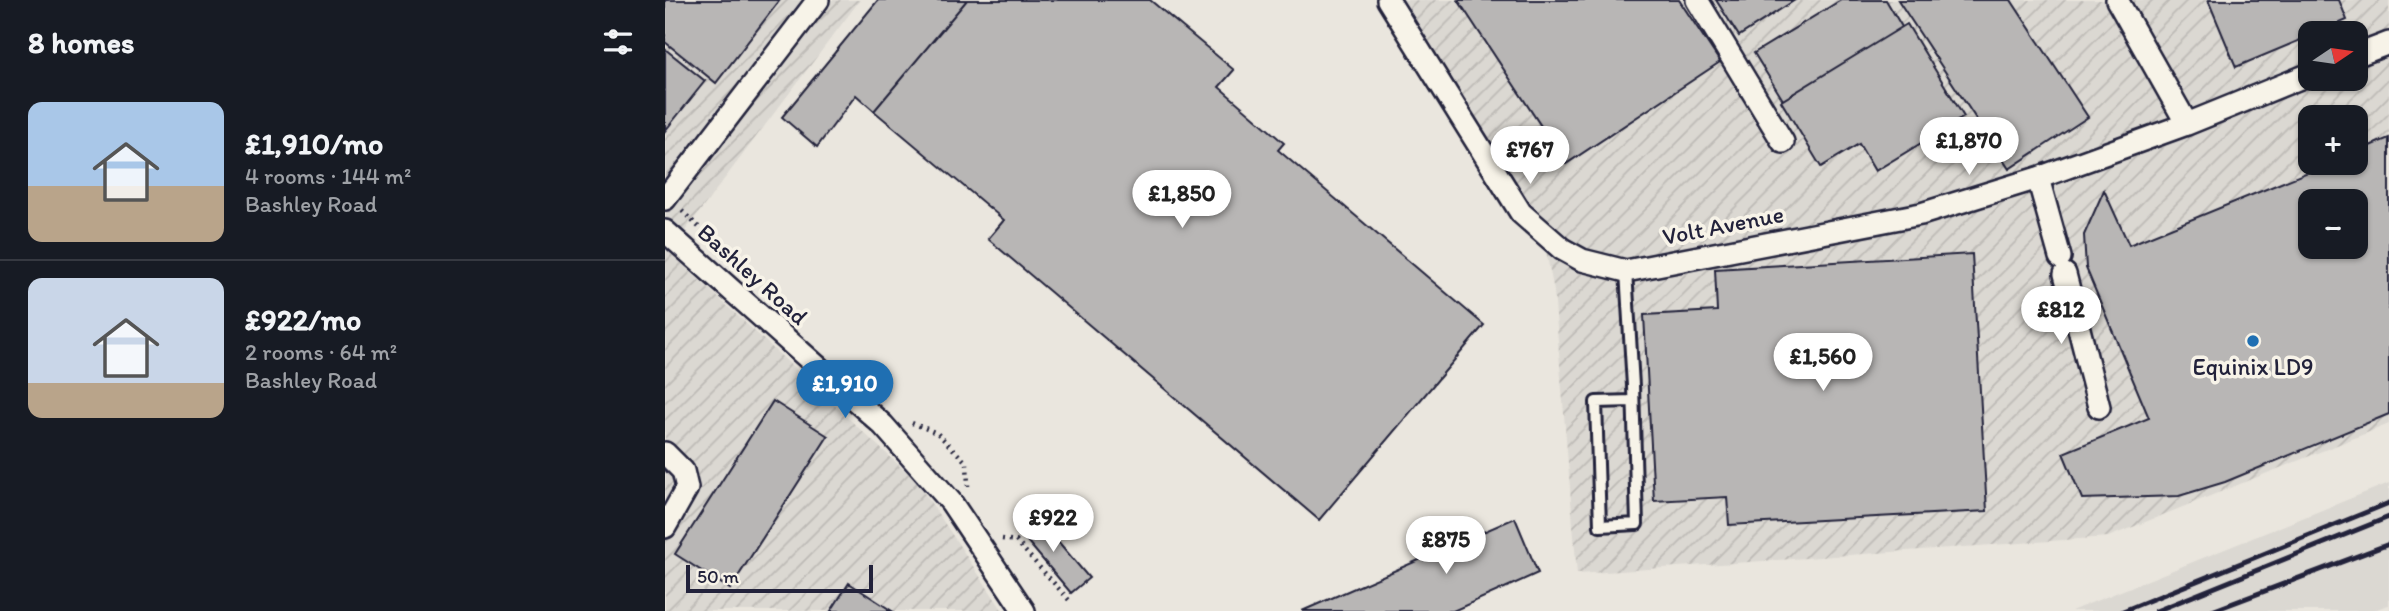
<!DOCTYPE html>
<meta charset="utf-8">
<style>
body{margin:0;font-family:Itim,sans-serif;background:#242831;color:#f1f3f6;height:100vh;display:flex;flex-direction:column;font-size:26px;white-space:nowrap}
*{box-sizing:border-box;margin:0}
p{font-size:23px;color:#9ea1a6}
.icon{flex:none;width:38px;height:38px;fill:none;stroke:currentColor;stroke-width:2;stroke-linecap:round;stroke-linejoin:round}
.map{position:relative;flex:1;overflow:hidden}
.side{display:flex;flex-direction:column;background:#171b24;width:665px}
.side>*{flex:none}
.needle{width:46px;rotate:77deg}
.fabs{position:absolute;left:1633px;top:21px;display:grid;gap:14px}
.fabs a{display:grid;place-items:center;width:70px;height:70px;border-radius:14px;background:#171b24;box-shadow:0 2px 5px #0004;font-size:35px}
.scale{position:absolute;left:21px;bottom:18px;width:187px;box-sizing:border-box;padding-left:7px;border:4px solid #22223b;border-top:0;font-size:19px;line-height:24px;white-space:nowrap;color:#22223b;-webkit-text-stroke:5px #f7f3e8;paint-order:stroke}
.price{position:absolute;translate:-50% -60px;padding:0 16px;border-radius:24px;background:#fff;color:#222;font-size:23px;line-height:46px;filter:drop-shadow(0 2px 4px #0008)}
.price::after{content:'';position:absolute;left:50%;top:42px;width:21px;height:16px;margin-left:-10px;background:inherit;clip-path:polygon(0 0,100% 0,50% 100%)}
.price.current{background:#1f6fb2;color:#fff}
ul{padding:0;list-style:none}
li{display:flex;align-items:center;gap:21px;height:175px;padding:0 28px}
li+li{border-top:2px solid #363941}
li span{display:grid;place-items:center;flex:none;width:196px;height:140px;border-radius:14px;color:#555}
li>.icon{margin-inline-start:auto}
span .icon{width:84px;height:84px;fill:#fffc;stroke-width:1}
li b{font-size:30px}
h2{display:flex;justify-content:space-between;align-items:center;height:84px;padding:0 28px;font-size:30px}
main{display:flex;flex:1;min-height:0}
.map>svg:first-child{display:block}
</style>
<main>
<section class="side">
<h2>8 homes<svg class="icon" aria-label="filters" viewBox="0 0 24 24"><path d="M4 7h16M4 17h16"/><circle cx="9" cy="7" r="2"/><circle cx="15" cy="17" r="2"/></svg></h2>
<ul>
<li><span style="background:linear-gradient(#a9c7e8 60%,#b9a48a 0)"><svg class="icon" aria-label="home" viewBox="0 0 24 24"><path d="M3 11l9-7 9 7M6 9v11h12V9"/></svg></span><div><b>£1,910/mo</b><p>4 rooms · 144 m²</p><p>Bashley Road</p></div></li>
<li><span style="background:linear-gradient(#c9d6e8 75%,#b9a48a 0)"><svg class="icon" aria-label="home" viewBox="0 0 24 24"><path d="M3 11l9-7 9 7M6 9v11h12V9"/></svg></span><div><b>£922/mo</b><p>2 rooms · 64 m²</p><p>Bashley Road</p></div></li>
</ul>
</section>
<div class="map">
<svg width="1724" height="611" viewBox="0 0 1724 611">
<defs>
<pattern id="industrial-furrows" width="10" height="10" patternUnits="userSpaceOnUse" patternTransform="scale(1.75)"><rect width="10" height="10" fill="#dbd8d2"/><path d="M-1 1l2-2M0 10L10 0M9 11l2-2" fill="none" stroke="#bcb9b5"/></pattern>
</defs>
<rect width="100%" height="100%" fill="#eae6de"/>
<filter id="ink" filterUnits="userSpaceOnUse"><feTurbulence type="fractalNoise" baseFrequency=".0143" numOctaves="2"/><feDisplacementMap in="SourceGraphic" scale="14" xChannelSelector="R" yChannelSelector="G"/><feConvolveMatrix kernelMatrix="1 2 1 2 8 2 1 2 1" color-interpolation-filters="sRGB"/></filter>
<g filter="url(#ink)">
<path fill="#dbd8d2" d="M1724,483V605L1720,606L1707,611H1406Z"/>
<path fill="url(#industrial-furrows)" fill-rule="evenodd" d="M0,0H195L4,252L252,482L338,611H0Z
M731,0H1724V424L1443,537L912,574L889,291L874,217ZM1645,33H1690V79H1645ZM1645,117H1690V163H1645ZM1645,201H1690V247H1645Z"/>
<path fill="#b8b6b5" stroke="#22223b" stroke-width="2" fill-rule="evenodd" d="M0,0H115L51,83L0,42Z
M213,0H302L209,111L191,95L152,147L117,117Z
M302,0H485L569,70L554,87L619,143L613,150L819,325L654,520L323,239L339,220L209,111Z
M793,0H1014L1055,62L901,164Z
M1051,0H1130L1074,36Z
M1176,0H1221L1237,27L1118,100L1089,53Z
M1233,0H1346L1423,117L1344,169Z
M1543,0H1674L1682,20L1652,33H1645V36L1571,67Z
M1242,24L1299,117L1210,171L1194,144L1156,167L1116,101Z
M0,49L40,81L0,131Z
M1724,138V414L1560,482L1514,496L1417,499L1398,453L1484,418L1421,268L1419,235L1439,190L1464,245L1665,163H1690V152ZM1645,201H1690V247H1645Z
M1307,254L1322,511L1064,525L1062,497L989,501L979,315L1052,311L1050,269Z
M108,401L163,436L65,589L10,554Z
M370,514L424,578L406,593L352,529Z
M850,518L873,573L788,611H637Z
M184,583L227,611H166Z"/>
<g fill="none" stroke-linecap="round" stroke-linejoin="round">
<g stroke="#22223b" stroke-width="16">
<path id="lane" d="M961,271L968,386L972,524L935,526L931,402L968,401"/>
</g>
<g stroke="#22223b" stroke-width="26">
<path id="street" d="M723,0L856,213L897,249L917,260L961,271L1256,214L1373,178L1522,124L1645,74
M1032,0L1118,142
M1452,0L1522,124
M1690,56L1724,43
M1373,178L1395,257
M0,199L153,0
M0,231L218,425L286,502L359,611
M1400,274L1434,407
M0,453L18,471L22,488L0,527"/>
</g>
<path stroke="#22223b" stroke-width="4.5" stroke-dasharray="2 5" stroke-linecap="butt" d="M17,211L41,234
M247,423L272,433L302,463L303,486
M337,539L351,541L404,600"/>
<use href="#lane" stroke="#f7f3e8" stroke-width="10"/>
<use href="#street" stroke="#f7f3e8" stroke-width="21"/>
<path stroke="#22223b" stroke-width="5" d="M1458,611L1724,503
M1491,611L1724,517
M1547,611L1724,544"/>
</g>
</g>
<circle fill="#1f6fb2" stroke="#f7f3e8" stroke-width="2.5" cx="1588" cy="341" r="7"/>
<g text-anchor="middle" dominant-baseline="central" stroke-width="7" stroke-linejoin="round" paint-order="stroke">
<g font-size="24" fill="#22223b" stroke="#f7f3e8">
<text transform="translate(1058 225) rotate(-11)">Volt Avenue</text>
<text transform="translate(88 274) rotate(42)">Bashley Road</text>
</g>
<g font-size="24" fill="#22223b" stroke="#f7f3e8">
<text x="1588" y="366">Equinix LD9</text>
</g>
</g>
</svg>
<div class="fabs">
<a><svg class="needle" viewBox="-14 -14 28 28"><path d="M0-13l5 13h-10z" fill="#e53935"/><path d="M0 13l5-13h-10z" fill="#9ea1a6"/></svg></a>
<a>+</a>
<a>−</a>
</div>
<div class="scale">50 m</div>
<b class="price" style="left:1304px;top:177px">£1,870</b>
<b class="price" style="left:865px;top:186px">£767</b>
<b class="price" style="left:517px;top:230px">£1,850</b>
<b class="price" style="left:1396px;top:346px">£812</b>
<b class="price" style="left:1158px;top:393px">£1,560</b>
<b class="price current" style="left:180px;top:420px">£1,910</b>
<b class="price" style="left:388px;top:554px">£922</b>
<b class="price" style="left:781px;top:576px">£875</b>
</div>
</main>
